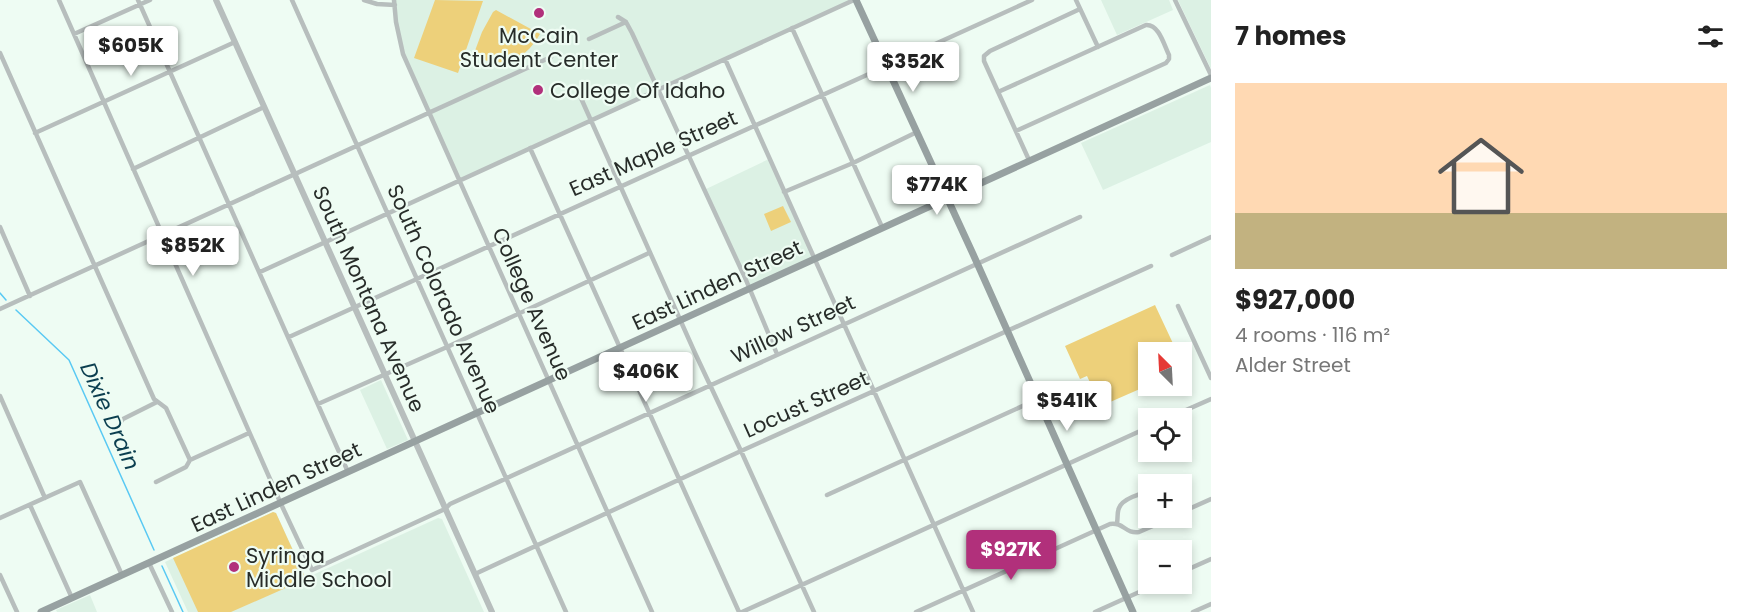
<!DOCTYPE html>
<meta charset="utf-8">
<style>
body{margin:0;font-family:Poppins,sans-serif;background:#f2f2f2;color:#222;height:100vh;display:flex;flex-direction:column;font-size:22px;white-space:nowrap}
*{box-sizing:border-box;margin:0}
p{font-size:20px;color:#767676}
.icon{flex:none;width:33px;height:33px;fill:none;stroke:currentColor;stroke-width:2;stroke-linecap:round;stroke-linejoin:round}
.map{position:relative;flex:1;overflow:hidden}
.panel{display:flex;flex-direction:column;background:#fff;width:540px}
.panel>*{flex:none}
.needle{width:39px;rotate:336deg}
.buttons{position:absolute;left:1138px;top:342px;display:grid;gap:12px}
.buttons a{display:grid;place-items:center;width:54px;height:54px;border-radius:0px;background:#fff;box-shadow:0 3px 9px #0003;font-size:30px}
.price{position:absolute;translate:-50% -51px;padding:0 14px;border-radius:6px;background:#fff;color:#222;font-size:20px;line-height:39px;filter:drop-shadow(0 2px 3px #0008)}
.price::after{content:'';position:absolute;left:50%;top:36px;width:18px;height:14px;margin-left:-9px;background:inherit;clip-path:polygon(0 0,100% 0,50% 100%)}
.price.selected{background:#b1307b;color:#fff}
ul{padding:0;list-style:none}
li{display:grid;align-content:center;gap:12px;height:318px;padding:0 24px}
li span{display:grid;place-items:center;height:186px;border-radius:0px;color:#555}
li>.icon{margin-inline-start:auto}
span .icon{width:108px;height:108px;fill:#fffc;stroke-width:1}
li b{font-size:26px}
h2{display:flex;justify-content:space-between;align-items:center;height:72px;padding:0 24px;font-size:26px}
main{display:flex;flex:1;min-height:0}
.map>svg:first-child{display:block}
</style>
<main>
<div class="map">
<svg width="1211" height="612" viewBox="0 0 1211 612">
<rect width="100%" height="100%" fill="#eefcf3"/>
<path fill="#dcf1e4" d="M394,0H854L459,180L403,54Z
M1101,0H1169L1173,10L1117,35Z
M1178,0H1211V69L1186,17Z
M1210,85L1211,88V142L1103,190L1081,143Z
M769,159L814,259L750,288L704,190Z
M381,380L408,440L387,449L360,390Z
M273,512L276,513L306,578L438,518L442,519L484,612H188L165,562Z
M90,595L97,612H57L56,610Z"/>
<path fill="#edd07a" d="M435,0L483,1L458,73L414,58Z
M496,10L540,34C524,62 502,69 473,56L482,32L493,12Z
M783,206L791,222L771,231L764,214Z
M1155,305L1177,352H1149V385L1101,406L1087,376L1080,379L1065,346Z
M273,512L276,513L306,579L231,612H198L173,558Z"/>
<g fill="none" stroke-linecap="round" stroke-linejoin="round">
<path stroke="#59c9f3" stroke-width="1.5" d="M0,293L6,300
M16,310L69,360L154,550
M162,566L183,612"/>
<path stroke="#b7bebd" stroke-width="4.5" d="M59,0L281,504L312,570L445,509L450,504L1080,217
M138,0L348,472
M292,0L566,612
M364,0L377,4L395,5
M394,0L396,22L403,54L652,612
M1076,0L1098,47
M1175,0L1211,75
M618,17L626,22L632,33L746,280L777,354
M792,28L882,227
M74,34L150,0
M589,39L626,22
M0,53L154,399L166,408L190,460L186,467L156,482
M725,59L973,612
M576,87L695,353L741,451L814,612
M998,92L1146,25C1159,24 1164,45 1169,55V59L1166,63L1016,131
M35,133L235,42
M530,148L739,612
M1029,160L984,61V56L990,51L1080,9
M133,169L264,107
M784,192L853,163L917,132
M0,227L30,296
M1172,255L1211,237
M260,272L854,0
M1178,306L1211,378
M0,309L551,57
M289,337L1032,0
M0,396L45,498
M318,404L447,347L649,253
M1168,418L1211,399
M118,426L123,419L157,402
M190,460L249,433
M827,495L1038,399
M30,505L72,598
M1182,512L1211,499
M0,518L80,482L122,575
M1117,523C1118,518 1117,512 1119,508C1122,499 1141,493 1149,492
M149,563L172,612
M1182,572L1211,559
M475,574L741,451L1151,266
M0,575L17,612
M742,612L1149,427
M916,612L1110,524C1124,522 1125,534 1139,532L1171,518
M1095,612L1157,584
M1193,612L1211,604"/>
<path stroke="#b7bebd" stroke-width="6" d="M216,0L492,612"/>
<path stroke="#97a1a1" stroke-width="7" d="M856,0L973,254L1133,612
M41,612L1211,78"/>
</g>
<g fill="#b1307b" stroke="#eefcf3" stroke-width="2">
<circle cx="539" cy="13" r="6"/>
<circle cx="538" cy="90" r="6"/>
<circle cx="234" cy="567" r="6"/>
</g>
<g text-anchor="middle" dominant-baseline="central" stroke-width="4.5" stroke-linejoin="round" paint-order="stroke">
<g font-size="21" fill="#272c29" stroke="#eefcf3" text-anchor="start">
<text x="539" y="35" text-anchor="middle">McCain<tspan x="539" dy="24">Student Center</tspan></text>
<text x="550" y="90">College Of Idaho</text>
<text x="246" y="555">Syringa<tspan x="246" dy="24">Middle School</tspan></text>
</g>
<g font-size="21" fill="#272c29" stroke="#eefcf3">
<text transform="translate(653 153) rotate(-24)">East Maple Street</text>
<text transform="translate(717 285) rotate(-25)">East Linden Street</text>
<text transform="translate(369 299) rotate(66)">South Montana Avenue</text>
<text transform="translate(444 299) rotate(66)">South Colorado Avenue</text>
<text transform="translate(532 304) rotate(66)">College Avenue</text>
<text transform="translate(793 329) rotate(-25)">Willow Street</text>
<text transform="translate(806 404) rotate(-24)">Locust Street</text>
<text transform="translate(276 487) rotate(-25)">East Linden Street</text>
</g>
<g font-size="22" font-style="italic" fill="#0b3e4f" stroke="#eefcf3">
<text transform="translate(110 416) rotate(66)">Dixie Drain</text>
</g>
</g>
</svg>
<div class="buttons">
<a><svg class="needle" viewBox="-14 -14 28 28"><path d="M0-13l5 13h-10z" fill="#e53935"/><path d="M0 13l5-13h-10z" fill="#767676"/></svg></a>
<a><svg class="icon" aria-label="locate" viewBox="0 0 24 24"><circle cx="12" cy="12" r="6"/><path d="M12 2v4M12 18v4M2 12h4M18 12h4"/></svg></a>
<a>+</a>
<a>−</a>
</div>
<b class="price" style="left:131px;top:77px">$605K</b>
<b class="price" style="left:913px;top:93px">$352K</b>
<b class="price" style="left:937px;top:216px">$774K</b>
<b class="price" style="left:193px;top:277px">$852K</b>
<b class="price" style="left:646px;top:403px">$406K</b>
<b class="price" style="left:1067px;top:432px">$541K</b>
<b class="price selected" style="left:1011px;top:581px">$927K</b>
</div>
<section class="panel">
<h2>7 homes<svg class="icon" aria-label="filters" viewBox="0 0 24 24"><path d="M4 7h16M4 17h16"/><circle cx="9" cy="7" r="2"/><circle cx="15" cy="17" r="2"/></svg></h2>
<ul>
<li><span style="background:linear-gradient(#ffd9b3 70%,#c2b280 0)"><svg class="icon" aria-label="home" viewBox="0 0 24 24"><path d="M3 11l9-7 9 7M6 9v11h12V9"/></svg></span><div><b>$927,000</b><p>4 rooms · 116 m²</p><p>Alder Street</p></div></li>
</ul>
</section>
</main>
